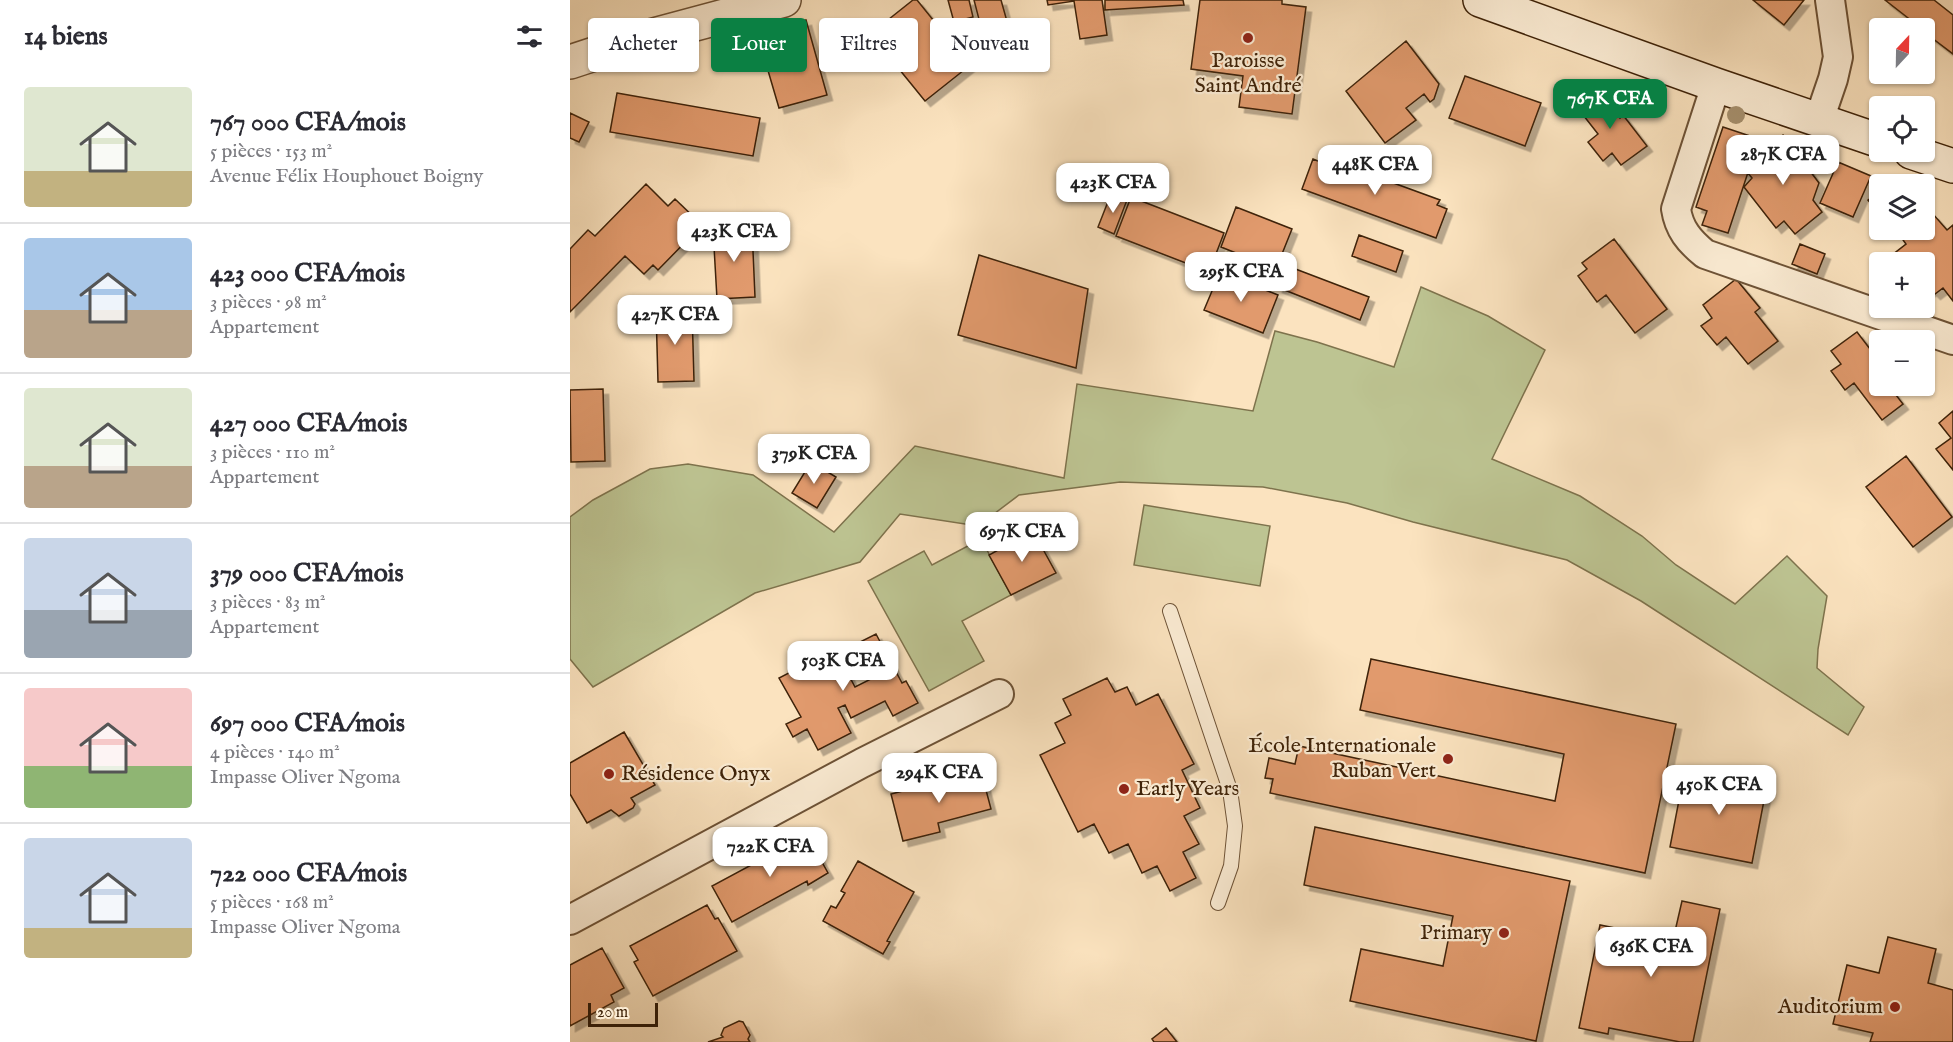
<!DOCTYPE html>
<html lang="fr">
<meta charset="utf-8">
<style>
body{margin:0;font-family:"IM FELL English",serif;background:#f2f2f3;color:#2b2b33;height:100vh;display:flex;flex-direction:column;font-size:22px;white-space:nowrap}
*{box-sizing:border-box;margin:0}
p{font-size:20px;color:#7c7c81}
.icon{flex:none;width:33px;height:33px;fill:none;stroke:currentColor;stroke-width:2;stroke-linecap:round;stroke-linejoin:round}
.map{position:relative;flex:1;overflow:hidden}
.drawer{display:flex;flex-direction:column;background:#fff;width:570px}
.drawer>*{flex:none}
.hud{position:absolute;left:18px;top:18px;width:570px;height:54px;display:flex;gap:12px}
.needle{width:39px;rotate:22deg}
.buttons{position:absolute;left:1299px;top:18px;display:grid;gap:12px}
.buttons a{display:grid;place-items:center;width:66px;height:66px;border-radius:6px;background:#fff;box-shadow:0 2px 4px #0004;font-size:30px}
.scale{position:absolute;left:18px;bottom:15px;width:70px;box-sizing:border-box;padding-left:6px;border:3px solid #3e2208;border-top:0;font-size:16px;line-height:21px;white-space:nowrap;color:#3e2208;-webkit-text-stroke:4px #fcedd5;paint-order:stroke}
.price{position:absolute;translate:-50% -51px;padding:0 14px;border-radius:12px;background:#fff;color:#222;font-size:20px;line-height:39px;filter:drop-shadow(0 2px 3px #0008)}
.price::after{content:'';position:absolute;left:50%;top:36px;width:18px;height:14px;margin-left:-9px;background:inherit;clip-path:polygon(0 0,100% 0,50% 100%)}
.price.on{background:#0b8043;color:#fff}
ul{padding:0;list-style:none}
li{display:flex;align-items:center;gap:18px;height:150px;padding:0 24px}
li+li{border-top:2px solid #e1e1e2}
li span{display:grid;place-items:center;flex:none;width:168px;height:120px;border-radius:6px;color:#555}
li>.icon{margin-inline-start:auto}
span .icon{width:72px;height:72px;fill:#fffc;stroke-width:1}
li b{font-size:26px}
h2{display:flex;justify-content:space-between;align-items:center;height:72px;padding:0 24px;font-size:26px}
.pill{padding:0 21px;border-radius:6px;background:#fff;box-shadow:0 2px 4px #0004;font-size:21px;line-height:54px}
.pill.on{background:#0b8043;color:#fff}
main{display:flex;flex:1;min-height:0}
.map>svg:first-child{display:block}
</style>
<main>
<section class="drawer">
<h2>14 biens<svg class="icon" aria-label="filters" viewBox="0 0 24 24"><path d="M4 7h16M4 17h16"/><circle cx="9" cy="7" r="2"/><circle cx="15" cy="17" r="2"/></svg></h2>
<ul>
<li><span style="background:linear-gradient(#dfe7d0 70%,#c2b280 0)"><svg class="icon" aria-label="home" viewBox="0 0 24 24"><path d="M3 11l9-7 9 7M6 9v11h12V9"/></svg></span><div><b>767 000 CFA/mois</b><p>5 pièces · 153 m²</p><p>Avenue Félix Houphouet Boigny</p></div></li>
<li><span style="background:linear-gradient(#a9c7e8 60%,#b9a48a 0)"><svg class="icon" aria-label="home" viewBox="0 0 24 24"><path d="M3 11l9-7 9 7M6 9v11h12V9"/></svg></span><div><b>423 000 CFA/mois</b><p>3 pièces · 98 m²</p><p>Appartement</p></div></li>
<li><span style="background:linear-gradient(#dfe7d0 65%,#b9a48a 0)"><svg class="icon" aria-label="home" viewBox="0 0 24 24"><path d="M3 11l9-7 9 7M6 9v11h12V9"/></svg></span><div><b>427 000 CFA/mois</b><p>3 pièces · 110 m²</p><p>Appartement</p></div></li>
<li><span style="background:linear-gradient(#c9d6e8 60%,#9aa5b1 0)"><svg class="icon" aria-label="home" viewBox="0 0 24 24"><path d="M3 11l9-7 9 7M6 9v11h12V9"/></svg></span><div><b>379 000 CFA/mois</b><p>3 pièces · 83 m²</p><p>Appartement</p></div></li>
<li><span style="background:linear-gradient(#f6c9c9 65%,#8fb573 0)"><svg class="icon" aria-label="home" viewBox="0 0 24 24"><path d="M3 11l9-7 9 7M6 9v11h12V9"/></svg></span><div><b>697 000 CFA/mois</b><p>4 pièces · 140 m²</p><p>Impasse Oliver Ngoma</p></div></li>
<li><span style="background:linear-gradient(#c9d6e8 75%,#c2b280 0)"><svg class="icon" aria-label="home" viewBox="0 0 24 24"><path d="M3 11l9-7 9 7M6 9v11h12V9"/></svg></span><div><b>722 000 CFA/mois</b><p>5 pièces · 168 m²</p><p>Impasse Oliver Ngoma</p></div></li>
</ul>
</section>
<div class="map">
<svg width="1383" height="1042" viewBox="0 0 1383 1042">
<defs>
<filter id="shadow"><feDropShadow dx="5.5" dy="5.5" stdDeviation="0" flood-color="#0004"/></filter>
</defs>
<rect width="100%" height="100%" fill="#fbe3bf"/>
<filter id="stains"><feTurbulence type="fractalNoise" baseFrequency=".00333" numOctaves="4"/><feColorMatrix values="0 0 0 0 .2 0 0 0 0 .09 0 0 0 0 .02 0 0 0 .5 -.17"/></filter>
<radialGradient id="worn" r=".72"><stop offset=".6" stop-color="#630" stop-opacity="0"/><stop offset="1" stop-color="#630" stop-opacity=".3"/></radialGradient>
<path fill="#bdc492" stroke="#7e734d" stroke-width="1.5" d="M851,287L918,316L975,350L922,459L1010,496L1072,536L1106,565L1165,604L1217,556L1257,596L1248,649L1247,668L1294,707L1278,735L1071,601L997,560L843,522L777,503L693,487L550,482L449,495L408,526L330,514L290,562L185,593L23,687L0,659V517L23,500L80,469L118,464L183,475L264,532L345,446L494,478L507,384L683,411L705,331L747,342L824,367Z
M574,505L700,526L690,586L564,565Z
M411,539L441,595L392,621L414,661L359,691L298,581L354,551L362,565Z"/>
<path fill="#e19a6d" stroke="#3e2208" stroke-width="1.5" filter="url(#shadow)" d="M343,0H347L376,36L389,25L413,55L355,101L312,48L321,41L309,27Z
M378,0H399L403,17L384,22Z
M404,0H431L438,25L412,31Z
M477,0H532L537,35L510,39L504,1L478,5Z
M535,0H613L614,5L535,10Z
M630,0H712V4L736,7L722,114L669,107L673,76L621,69Z
M1183,0H1234L1214,25Z
M1315,0H1364L1383,15V54L1354,32V28H1351Z
M236,20L257,95L209,108L187,33Z
M836,41L869,84L864,99L860,102L854,94L836,108L846,120L815,143L776,91Z
M895,76L971,103L955,146L879,118Z
M1028,89L1050,118L1053,115L1077,146L1051,165L1042,153L1033,161L1018,142L1028,134L1006,106Z
M47,93L190,118L183,156L40,132Z
M0,113L19,122L9,142L0,138Z
M1153,127L1189,139L1158,233L1132,225L1137,211L1126,207Z
M1213,135L1249,183L1243,200L1252,212L1225,234L1214,221L1206,228L1174,187L1182,178L1173,167Z
M755,158L870,200L867,205L877,209L866,238L732,189L743,159L753,163Z
M1268,162L1301,176L1283,217L1250,203Z
M76,184L98,206L105,199L132,225L88,270L83,265L74,274L55,256L0,312V249L18,230L25,236Z
M1310,191V214L1298,200Z
M541,194L557,200L544,234L528,227Z
M561,197L654,233L639,272L546,236Z
M1354,206L1362,215L1363,214L1377,230L1383,225V301L1373,288L1365,294L1361,290L1354,295V262H1313L1336,244L1331,237L1333,235L1328,230H1354Z
M666,207L722,229L706,269L651,247Z
M182,228L185,297L147,299L143,229Z
M789,235L833,251L826,272L782,256Z
M1044,239L1097,309L1065,333L1036,295L1027,302L1008,276L1017,269L1012,263Z
M1230,244L1255,254L1247,274L1222,264Z
M409,255L518,289L506,368L388,335Z
M715,265L799,297L790,320L707,287Z
M650,272L708,295L693,333L634,310Z
M1166,279L1190,308L1185,312L1208,341L1178,364L1156,337L1147,345L1131,326L1142,318L1133,305Z
M122,309L124,381L88,382L86,310Z
M1287,332L1310,362L1306,367L1310,372V386H1319L1333,404L1312,420L1284,383L1275,390L1261,371L1271,364L1261,351Z
M33,389L35,461L1,462L0,390Z
M1383,411V470L1366,449L1381,438L1369,423Z
M1336,456L1382,517L1343,547L1296,487Z
M241,462L266,477L247,508L222,493Z
M463,531L486,573L441,595L419,555Z
M306,634L332,683L336,681L348,703L323,716L315,701L281,718L275,705L268,708L281,733L248,750L237,729L223,737L216,724L231,717L209,678L265,649L285,687L301,679L284,645Z
M801,659L1106,724L1075,873L700,793L703,779L695,778L699,758L725,764L729,746L985,801L994,754L790,710Z
M537,678L545,692L557,687L566,705L588,694L624,764L612,770L630,808L614,816L629,844L613,852L626,878L600,891L587,866L572,873L558,844L539,853L524,824L508,832L470,755L495,743L485,723L501,715L493,699Z
M54,732L85,785L61,798L65,804L63,808L49,816L41,810L17,823L0,794V763Z
M1135,768L1180,777L1178,787L1196,790L1182,863L1100,847L1114,774L1133,777Z
M411,771L421,809L368,823L370,832L333,841L321,794Z
M745,827L1000,881L966,1041L780,1001L791,949L873,966L883,916L734,885Z
M237,835L258,873L238,885L237,881L162,922L142,886Z
M288,861L344,892L317,941L320,942L313,954L253,921L261,906L266,908L275,893L271,891Z
M1112,901L1150,909L1123,1042H1110L1039,1028L1038,1034L1009,1028L1030,925L1103,940Z
M137,905L145,919L148,918L167,951L83,996L64,962L68,960L60,946Z
M1318,937L1366,949L1358,983L1383,990V1042H1300L1303,1033L1263,1024L1277,965L1309,973Z
M32,948L54,988L41,995L44,1002L0,1026V965Z
M169,1021L173,1022L180,1035L178,1039L180,1042H138L153,1037L151,1035L154,1028Z
M596,1028L607,1042H584L582,1039Z"/>
<g fill="none" stroke-linecap="round" stroke-linejoin="round">
<g stroke="#6d5236" stroke-width="16">
<path id="service" d="M600,611L660,790L665,826L661,866L648,903"/>
</g>
<g stroke="#6d5236" stroke-width="32">
<path id="minor" d="M1146,85L1106,209C1109,229 1119,241 1135,254L1383,340
M1249,120L1263,79L1268,57L1260,0
M0,920L292,763L429,694"/>
</g>
<g stroke="#6d5236" stroke-width="36">
<path id="tertiary" d="M0,62L73,38L214,0"/>
</g>
<g stroke="#3e2208" stroke-width="36">
<path id="secondary" d="M910,0L1146,85L1310,141
M1341,152L1383,166"/>
</g>
<use href="#service" stroke="#fcedd5" stroke-width="14"/>
<use href="#minor" stroke="#fcedd5" stroke-width="28"/>
<use href="#tertiary" stroke="#fcedd5" stroke-width="33"/>
<use href="#secondary" stroke="#fcedd5" stroke-width="33"/>
</g>
<circle fill="#a58f6d" cx="1166" cy="115" r="9"/>
<g fill="#8f2418" stroke="#fcedd5" stroke-width="2">
<circle cx="678" cy="38" r="6"/>
<circle cx="878" cy="759" r="6"/>
<circle cx="39" cy="774" r="6"/>
<circle cx="554" cy="789" r="6"/>
<circle cx="934" cy="933" r="6"/>
<circle cx="1325" cy="1007" r="6"/>
</g>
<g text-anchor="middle" dominant-baseline="central" stroke-width="4.5" stroke-linejoin="round" paint-order="stroke">
<g font-size="22" fill="#3e2208" stroke="#fcedd5" text-anchor="end">
<text x="678" y="61" text-anchor="middle">Paroisse<tspan x="678" dy="25">Saint André</tspan></text>
<text x="866" y="746">École Internationale<tspan x="866" dy="25">Ruban Vert</tspan></text>
<text x="51" y="774" text-anchor="start">Résidence Onyx</text>
<text x="566" y="789" text-anchor="start">Early Years</text>
<text x="922" y="933">Primary</text>
<text x="1313" y="1007">Auditorium</text>
</g>
</g>
<rect width="100%" height="100%" filter="url(#stains)"/>
<rect width="100%" height="100%" fill="url(#worn)"/>
</svg>
<div class="buttons">
<a><svg class="needle" viewBox="-14 -14 28 28"><path d="M0-13l5 13h-10z" fill="#e53935"/><path d="M0 13l5-13h-10z" fill="#7c7c81"/></svg></a>
<a><svg class="icon" aria-label="locate" viewBox="0 0 24 24"><circle cx="12" cy="12" r="6"/><path d="M12 2v4M12 18v4M2 12h4M18 12h4"/></svg></a>
<a><svg class="icon" aria-label="layers" viewBox="0 0 24 24"><path d="M12 4l9 5-9 5-9-5zM3 14l9 5 9-5"/></svg></a>
<a>+</a>
<a>−</a>
</div>
<div class="scale">20 m</div>
<b class="price on" style="left:1040px;top:130px">767K CFA</b>
<b class="price" style="left:1213px;top:186px">287K CFA</b>
<b class="price" style="left:805px;top:196px">448K CFA</b>
<b class="price" style="left:543px;top:214px">423K CFA</b>
<b class="price" style="left:164px;top:263px">423K CFA</b>
<b class="price" style="left:671px;top:303px">295K CFA</b>
<b class="price" style="left:105px;top:346px">427K CFA</b>
<b class="price" style="left:244px;top:485px">379K CFA</b>
<b class="price" style="left:452px;top:563px">697K CFA</b>
<b class="price" style="left:273px;top:692px">503K CFA</b>
<b class="price" style="left:369px;top:804px">294K CFA</b>
<b class="price" style="left:1149px;top:816px">450K CFA</b>
<b class="price" style="left:200px;top:878px">722K CFA</b>
<b class="price" style="left:1081px;top:978px">636K CFA</b>
<div class="hud">
<a class="pill">Acheter</a>
<a class="pill on">Louer</a>
<a class="pill">Filtres</a>
<a class="pill">Nouveau</a>
</div>
</div>
</main>
